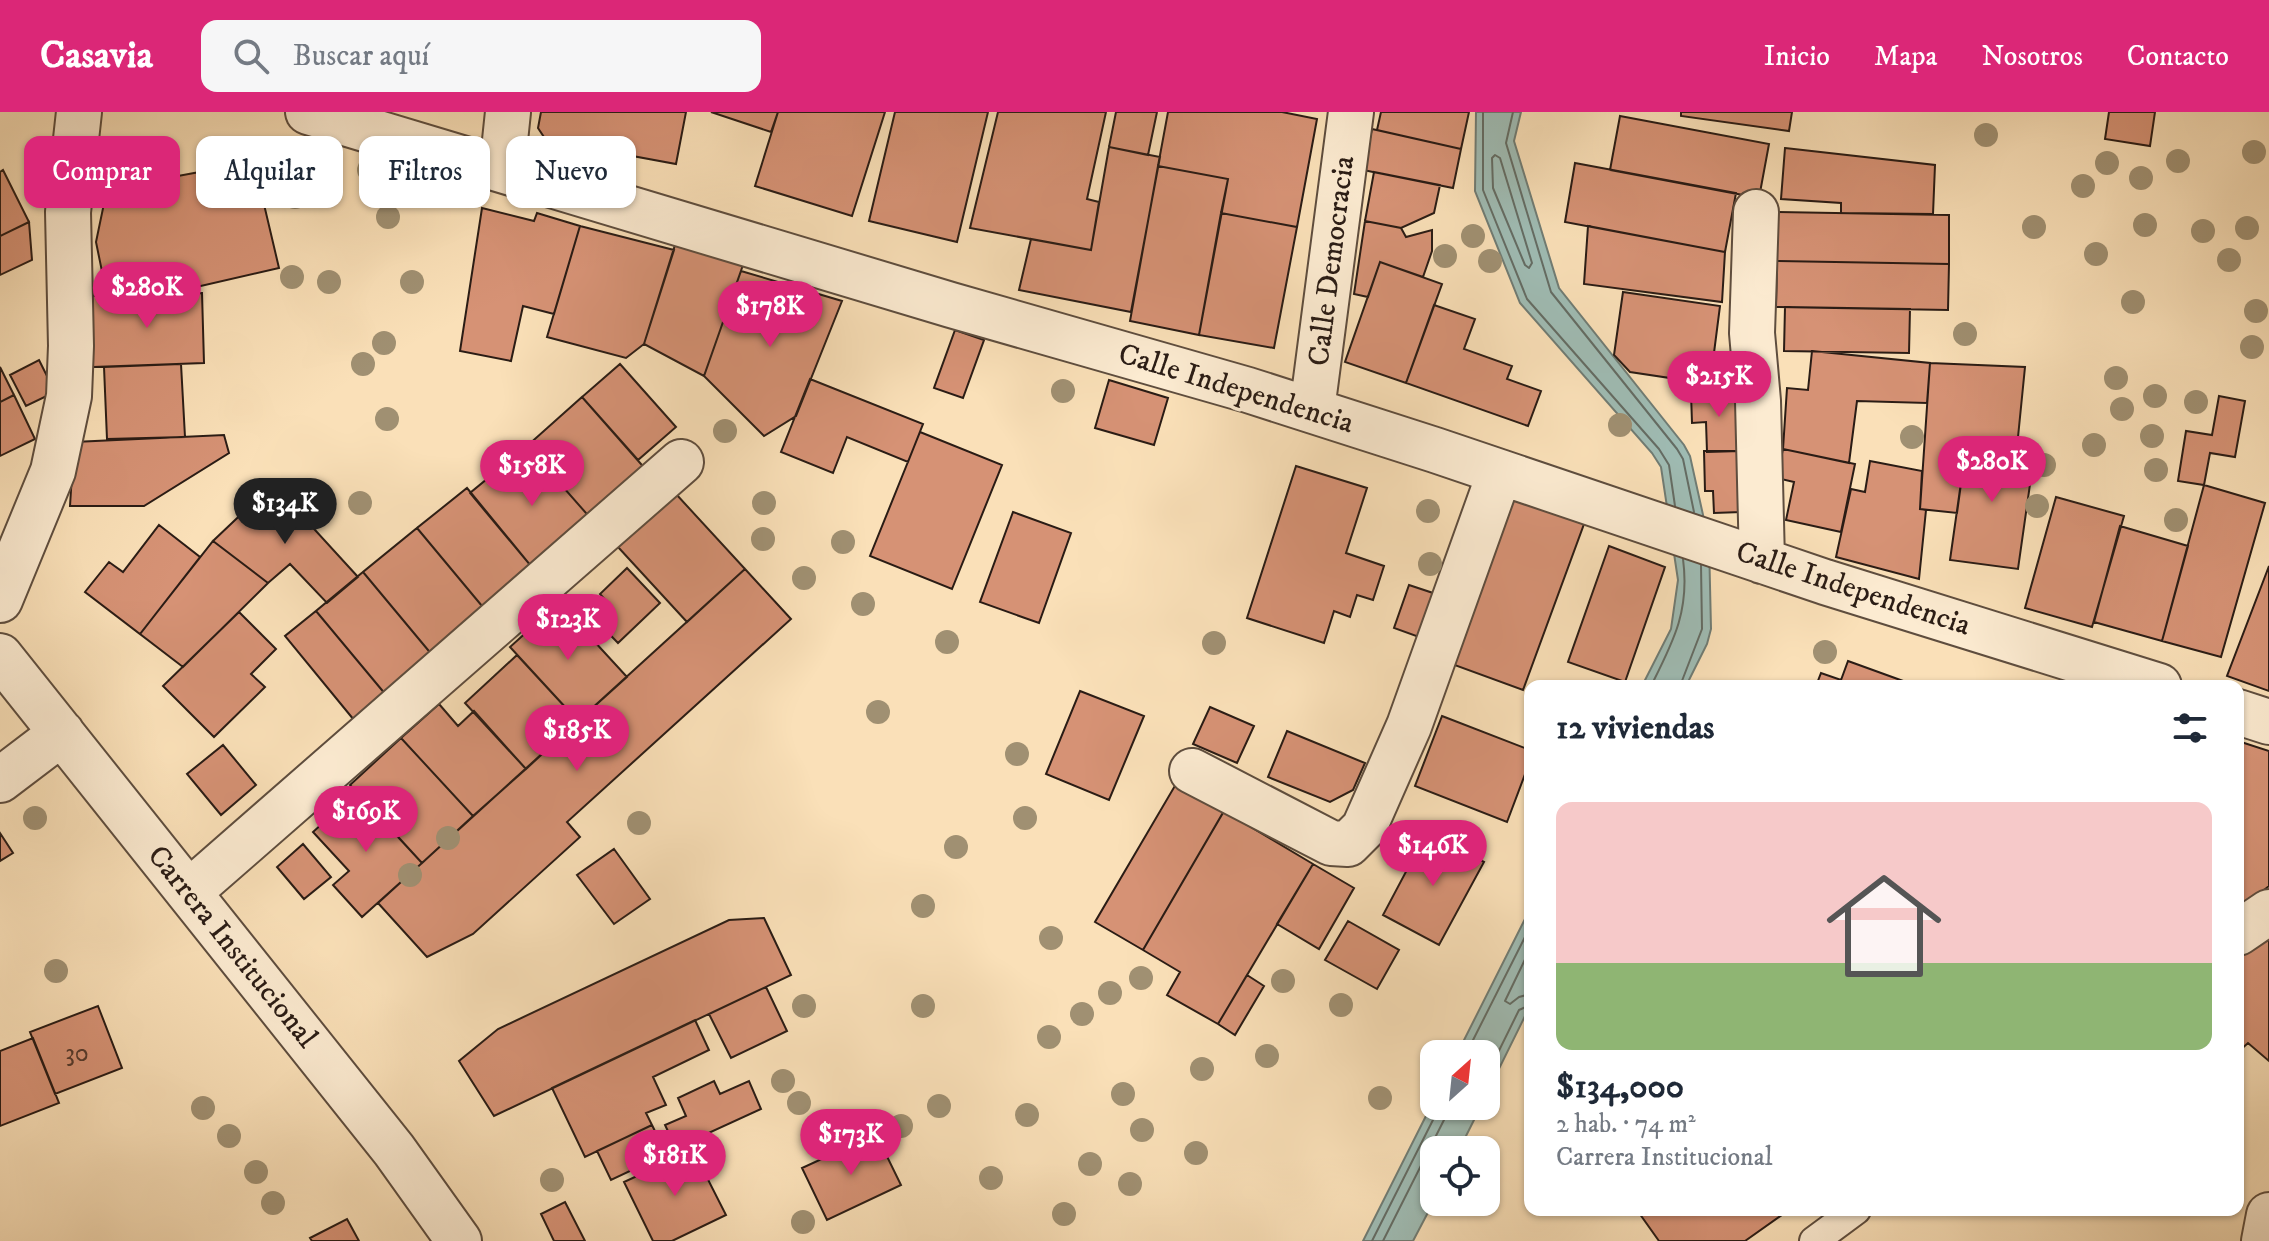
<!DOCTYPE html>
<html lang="es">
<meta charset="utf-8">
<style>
body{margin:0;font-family:"IM FELL DW Pica",serif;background:#f6f6f7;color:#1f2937;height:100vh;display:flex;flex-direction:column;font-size:30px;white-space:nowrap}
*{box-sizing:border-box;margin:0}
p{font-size:26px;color:#747a83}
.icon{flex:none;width:44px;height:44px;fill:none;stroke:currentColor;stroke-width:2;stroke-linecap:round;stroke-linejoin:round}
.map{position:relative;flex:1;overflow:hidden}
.side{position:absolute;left:1524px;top:568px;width:720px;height:536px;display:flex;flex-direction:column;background:#fff;border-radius:16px;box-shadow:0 2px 6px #0004}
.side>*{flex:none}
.banner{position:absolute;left:24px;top:24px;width:760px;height:72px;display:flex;gap:16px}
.needle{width:52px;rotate:27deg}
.fabs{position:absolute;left:1420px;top:928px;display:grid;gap:16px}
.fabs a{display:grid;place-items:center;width:80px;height:80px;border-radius:16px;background:#fff;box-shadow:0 2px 6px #0004;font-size:40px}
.price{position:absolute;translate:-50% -68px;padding:0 18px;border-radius:28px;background:#db2777;color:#fff;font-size:26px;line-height:52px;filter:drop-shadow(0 2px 4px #0008)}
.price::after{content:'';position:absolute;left:50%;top:48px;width:24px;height:18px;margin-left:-12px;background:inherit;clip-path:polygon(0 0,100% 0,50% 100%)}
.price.current{background:#222;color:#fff}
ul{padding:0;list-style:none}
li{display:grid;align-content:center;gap:16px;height:424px;padding:0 32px}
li+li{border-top:2px solid #e0e1e3}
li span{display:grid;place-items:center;height:248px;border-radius:16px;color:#555}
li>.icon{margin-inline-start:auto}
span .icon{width:144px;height:144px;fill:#fffc;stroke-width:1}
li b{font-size:34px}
h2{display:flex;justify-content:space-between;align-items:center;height:96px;padding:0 32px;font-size:34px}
.pill{padding:0 28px;border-radius:16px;background:#fff;box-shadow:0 2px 6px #0004;font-size:28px;line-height:72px}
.pill.current{background:#db2777;color:#fff}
header{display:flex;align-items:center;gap:48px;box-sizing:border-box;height:112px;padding:0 40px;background:#db2777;color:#fff}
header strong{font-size:38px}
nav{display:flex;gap:44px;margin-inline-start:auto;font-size:28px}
.search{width:560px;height:72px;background:#f6f6f7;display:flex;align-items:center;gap:20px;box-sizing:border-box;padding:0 28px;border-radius:16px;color:#747a83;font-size:30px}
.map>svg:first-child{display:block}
</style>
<header>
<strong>Casavia</strong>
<div class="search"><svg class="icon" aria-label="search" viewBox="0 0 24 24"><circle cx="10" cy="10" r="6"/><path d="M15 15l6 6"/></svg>Buscar aquí</div>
<nav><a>Inicio</a><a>Mapa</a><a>Nosotros</a><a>Contacto</a></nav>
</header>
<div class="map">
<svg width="2269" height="1129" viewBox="0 0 2269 1129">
<rect width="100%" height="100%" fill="#fae0b8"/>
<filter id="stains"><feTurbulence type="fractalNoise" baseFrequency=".0025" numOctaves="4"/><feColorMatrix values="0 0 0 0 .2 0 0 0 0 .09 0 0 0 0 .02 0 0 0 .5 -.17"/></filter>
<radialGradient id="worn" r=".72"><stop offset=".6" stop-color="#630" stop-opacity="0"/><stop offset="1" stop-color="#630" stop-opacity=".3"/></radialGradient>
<path fill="#9fbcb4" stroke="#707c74" stroke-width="2" d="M1476,0H1521L1514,29L1559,176L1684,333L1690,344L1709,430L1711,517L1707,532L1686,574H1642L1671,517L1678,468L1661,355L1652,341L1520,191L1475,79Z
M1530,797V894L1486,983V942H1457Z
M1434,988V994H1481L1459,1038H1434V1089L1413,1129H1363Z"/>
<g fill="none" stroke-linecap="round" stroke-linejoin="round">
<path stroke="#646c64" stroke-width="2" d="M1483,0V78L1527,187L1659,337L1669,353L1675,394
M1513,0L1506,31L1551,180L1677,337L1683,347L1694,400
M1495,43L1500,46L1532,151L1529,156L1525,153L1493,76L1492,46Z
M1651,574C1673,530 1690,499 1683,447
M1680,574L1702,517L1701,453
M1530,837L1505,889L1510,892L1519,885L1530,882
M1466,942L1530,815
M1486,965L1519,898L1530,893
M1372,1129L1440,994
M1383,1129L1451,994"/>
</g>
<path fill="#d69275" stroke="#2a1c15" stroke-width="2" d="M541,0H686L676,52L546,28L538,16Z
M711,0H778L771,20Z
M778,0H885L852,104L755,74Z
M895,0H988L957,130L869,109Z
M998,0H1106L1087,87L1099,90L1091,138L970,116Z
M1116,0H1157L1148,43L1109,35Z
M1168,0H1282L1317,7L1297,115L1221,101L1228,67L1158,54Z
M1381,0H1469L1461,37L1377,18Z
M1681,0H1792L1789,19L1681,4Z
M2109,0H2155L2150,34L2105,27Z
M1620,4L1769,32L1759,86L1610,58Z
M1372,17L1461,37L1453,76L1363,58Z
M1109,35L1160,45L1131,200L1019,178L1031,127L1091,138Z
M1785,36L1935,53L1933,102L1841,101V91L1781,87Z
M254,50L279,156L166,182L107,184L96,130L107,77Z
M1575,51L1736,81L1725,140L1565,110Z
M1158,54L1228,67L1199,223L1130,209Z
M3,58L29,110L0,124V60Z
M1374,60L1440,73L1434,101L1401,116L1365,109Z
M482,96L534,109L537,101L580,114L554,202L523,194L511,249L460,239Z
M1777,100L1949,103V152L1777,149Z
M1221,101L1297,115L1274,236L1199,223Z
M1365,109L1401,116L1406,125L1432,118V139L1423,165L1380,150L1368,185L1354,182Z
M29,110L32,148L0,163V124Z
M580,114L674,138L644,232L626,246L547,225Z
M1588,114L1725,140L1722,190L1584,172Z
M675,133L743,153L704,264L644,232Z
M1777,149L1949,152L1948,198L1776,195Z
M1380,150L1442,172L1406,271L1345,250Z
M741,159L842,189L796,304L764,324L704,264Z
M1623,180L1720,194L1710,272L1630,260L1614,243Z
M202,181L204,251L93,255L90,184Z
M1434,193L1475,207L1464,237L1512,254L1507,267L1541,279L1528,314L1406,271Z
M1785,195L1910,197L1909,241L1784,239Z
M955,218L984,228L963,286L934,276Z
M1812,239L1930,251L1927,291L1857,289L1849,351L1783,337L1787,276L1808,278Z
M39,248L55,280L26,294L10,263Z
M1930,251L2025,255L2017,335L1967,328L1957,401L1920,397Z
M181,252L185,325L107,327L104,255Z
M620,252L676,315L638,348L582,285Z
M0,255L14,283L0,290Z
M810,267L923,312L908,350L847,325L833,361L781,340Z
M1109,268L1168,286L1154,333L1095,316Z
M1742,280L1740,339L1707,340L1706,310L1692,311L1691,281Z
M14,283L35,327L0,344V290Z
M2219,284L2245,289L2235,345L2210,341L2204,373L2178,369L2186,319L2212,323Z
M582,285L648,360L593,409L527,334Z
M920,320L1002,353L952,477L870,444Z
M224,323L229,341L144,394H70L74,330Z
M1967,328L2035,337L2018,457L1950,448Z
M527,334L593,409L536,460L470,381Z
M1783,337L1855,352L1841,420L1786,408L1794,370L1777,366Z
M1704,339H1740L1741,400L1714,401L1713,379H1705Z
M1870,349L1922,359L1920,397L1926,398L1919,467L1836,445L1851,377L1865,380Z
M1296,354L1367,376L1346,441L1384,454L1373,488L1357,483L1350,505L1334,499L1324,531L1247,506Z
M273,372L358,465L327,491L290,452L268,471L213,429Z
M2204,373L2265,391L2221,545L2162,529Z
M467,376L536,460L487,500L417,416Z
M676,382L745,457L687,510L618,435Z
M1509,385L1584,412L1523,578L1449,551Z
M2056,385L2124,404L2092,515L2025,496Z
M1013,400L1071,421L1039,511L980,490Z
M159,413L200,445L140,522L85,480L109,450L123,460Z
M2120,414L2188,434L2162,529L2094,510Z
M417,416L487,500L433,544L363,460Z
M213,429L268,471L183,555L140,522Z
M1609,434L1665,455L1625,570L1568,550Z
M2269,454V579L2227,564Z
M627,456L660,491L618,531L591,503L606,489L600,482Z
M745,457L791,507L567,710L580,725L473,822L427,845L378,791Z
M363,460L433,544L386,583L316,499Z
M1409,473L1433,481L1419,525L1394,516Z
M559,491L627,565L578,609L510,535Z
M316,499L386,583L354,608L285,524Z
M239,500L276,537L251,562L265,575L214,625L163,574Z
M517,543L578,609L526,657L465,591Z
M1848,549L1917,574H1816L1821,561L1841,568Z
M1080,579L1144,604L1109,688L1046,662Z
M439,592L458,614L474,599L526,657L473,704L401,626Z
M1210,595L1254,614L1237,651L1193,632Z
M1442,604L1530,638V649L1507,710L1415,674Z
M1287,619L1365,651L1353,678L1330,690L1268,665Z
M401,626L473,704L422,751L350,673Z
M2238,629L2269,639V774L2238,799Z
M223,633L256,673L221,703L187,662Z
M1176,672L1224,699L1143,838L1095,810Z
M357,680L422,751L362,805L333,773L349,759L313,720Z
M1224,699L1313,752L1218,912L1167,883L1180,860L1143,838Z
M1427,720L1484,750L1439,833L1383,803Z
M0,721L13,741L0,749Z
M303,732L331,765L304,787L277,755Z
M614,737L650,787L614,812L577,763Z
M1313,752L1354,776L1319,837L1277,812Z
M764,806L791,863L494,1004L459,949L498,917L729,808Z
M1348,809L1399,838L1377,877L1325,848Z
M2269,827V949L2248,931L2238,940V844Z
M1247,863L1264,874L1235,923L1218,912Z
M766,875L787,919L731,946L709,902Z
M98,894L122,956L55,982L30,920Z
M695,908L709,938L653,965L666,993L646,1001L652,1013L585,1045L552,976Z
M33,926L59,991L0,1014V939Z
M714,969L720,982L749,969L761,997L676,1036L665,1013L686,1004L678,986Z
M652,1013L666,1042L611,1068L597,1039Z
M876,1022L901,1073L827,1108L802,1056Z
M693,1038L726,1103L672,1129H653L624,1070Z
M565,1090L585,1129H554L541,1102Z
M1637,1098H1789L1745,1129H1659Z
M347,1107L359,1129H312L310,1126Z"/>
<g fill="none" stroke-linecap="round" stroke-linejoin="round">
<g stroke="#5e4d3e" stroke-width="32">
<path id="lane" d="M1814,1129L1856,1098"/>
</g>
<g stroke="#5e4d3e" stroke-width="48">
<path id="street" d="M308,0L951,193L1248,278L1435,338L1825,470L2159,574
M502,57L508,0
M1756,100L1752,221L1758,289L1762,449
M1312,298L1351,0
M0,488L53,359L69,284L71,234L68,100L79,0
M0,544L394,1038L459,1129
M2238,600L2269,610
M1192,659L1331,731L1348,732L1364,716L1409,614L1500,360
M0,668L62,621
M189,780L681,350
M2238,821L2269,800
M2264,1129L2269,1103"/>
</g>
<use href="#lane" stroke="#fcebd1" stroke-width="28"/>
<use href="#street" stroke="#fcebd1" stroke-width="44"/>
</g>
<g fill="#a09072">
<circle cx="1986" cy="23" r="12"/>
<circle cx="282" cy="39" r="12"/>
<circle cx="2254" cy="40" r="12"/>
<circle cx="2178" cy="49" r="12"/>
<circle cx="2107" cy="51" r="12"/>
<circle cx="369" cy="58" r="12"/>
<circle cx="2141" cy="66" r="12"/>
<circle cx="2083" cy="74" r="12"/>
<circle cx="295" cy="85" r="12"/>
<circle cx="388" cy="105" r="12"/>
<circle cx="2145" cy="113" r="12"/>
<circle cx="2034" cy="115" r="12"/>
<circle cx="2247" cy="116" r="12"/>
<circle cx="2203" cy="119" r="12"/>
<circle cx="1473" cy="124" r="12"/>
<circle cx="2096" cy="142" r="12"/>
<circle cx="1445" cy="144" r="12"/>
<circle cx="2229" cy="148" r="12"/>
<circle cx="1490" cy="149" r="12"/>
<circle cx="292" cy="165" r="12"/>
<circle cx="329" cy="170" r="12"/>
<circle cx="412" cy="170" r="12"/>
<circle cx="2133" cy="190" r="12"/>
<circle cx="2256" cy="199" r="12"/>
<circle cx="1965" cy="222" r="12"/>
<circle cx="384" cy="231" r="12"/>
<circle cx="2252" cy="235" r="12"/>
<circle cx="363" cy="252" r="12"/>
<circle cx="2116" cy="266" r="12"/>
<circle cx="1063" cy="279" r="12"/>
<circle cx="2155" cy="284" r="12"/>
<circle cx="2196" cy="290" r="12"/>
<circle cx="2122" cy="297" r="12"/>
<circle cx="387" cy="307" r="12"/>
<circle cx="1620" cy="313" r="12"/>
<circle cx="725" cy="319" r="12"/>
<circle cx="2152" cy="324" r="12"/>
<circle cx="1912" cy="325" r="12"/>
<circle cx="2094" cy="333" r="12"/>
<circle cx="2044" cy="353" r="12"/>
<circle cx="2156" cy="358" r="12"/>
<circle cx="360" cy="391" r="12"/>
<circle cx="764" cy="391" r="12"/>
<circle cx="2037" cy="394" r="12"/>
<circle cx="1428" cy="399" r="12"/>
<circle cx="2176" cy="408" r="12"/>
<circle cx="763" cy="427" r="12"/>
<circle cx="843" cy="430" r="12"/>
<circle cx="1430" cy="452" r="12"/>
<circle cx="804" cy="466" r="12"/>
<circle cx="863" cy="492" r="12"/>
<circle cx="947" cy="530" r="12"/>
<circle cx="1214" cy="531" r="12"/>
<circle cx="1825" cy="540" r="12"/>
<circle cx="878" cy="600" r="12"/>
<circle cx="1017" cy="642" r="12"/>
<circle cx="35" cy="706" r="12"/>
<circle cx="1025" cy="706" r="12"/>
<circle cx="639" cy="711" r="12"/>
<circle cx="448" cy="726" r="12"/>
<circle cx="956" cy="735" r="12"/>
<circle cx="410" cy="763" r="12"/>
<circle cx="923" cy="794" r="12"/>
<circle cx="1051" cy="826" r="12"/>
<circle cx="56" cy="859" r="12"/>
<circle cx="1141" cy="866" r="12"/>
<circle cx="1283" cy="869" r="12"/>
<circle cx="1110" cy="881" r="12"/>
<circle cx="1341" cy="893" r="12"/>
<circle cx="804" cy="894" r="12"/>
<circle cx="923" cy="894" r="12"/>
<circle cx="1082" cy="902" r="12"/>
<circle cx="1049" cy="925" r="12"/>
<circle cx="1267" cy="944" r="12"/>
<circle cx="1202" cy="957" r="12"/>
<circle cx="783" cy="969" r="12"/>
<circle cx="1123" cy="982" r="12"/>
<circle cx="1380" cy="986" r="12"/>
<circle cx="799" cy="991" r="12"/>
<circle cx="939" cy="994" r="12"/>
<circle cx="203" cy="996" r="12"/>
<circle cx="1027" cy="1003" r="12"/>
<circle cx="901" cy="1014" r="12"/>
<circle cx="1142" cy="1018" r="12"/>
<circle cx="229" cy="1024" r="12"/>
<circle cx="1196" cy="1041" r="12"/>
<circle cx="1090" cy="1052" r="12"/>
<circle cx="256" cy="1060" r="12"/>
<circle cx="991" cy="1066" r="12"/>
<circle cx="552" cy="1068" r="12"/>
<circle cx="1130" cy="1072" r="12"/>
<circle cx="273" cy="1091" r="12"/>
<circle cx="1064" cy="1102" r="12"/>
<circle cx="803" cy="1110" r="12"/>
</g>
<g text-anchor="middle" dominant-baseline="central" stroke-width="7" stroke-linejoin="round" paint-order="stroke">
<g font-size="26" fill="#553a2d">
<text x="77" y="941">30</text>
</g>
<g font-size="30" fill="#2a1c15" stroke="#fcebd1">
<text transform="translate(1332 149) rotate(-83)">Calle Democracia</text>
<text transform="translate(1236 277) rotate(17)">Calle Independencia</text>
<text transform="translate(1853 477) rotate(18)">Calle Independencia</text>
<text transform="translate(232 835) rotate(51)">Carrera Institucional</text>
</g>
</g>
<rect width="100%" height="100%" filter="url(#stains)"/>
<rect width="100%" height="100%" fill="url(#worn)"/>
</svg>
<div class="fabs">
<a><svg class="needle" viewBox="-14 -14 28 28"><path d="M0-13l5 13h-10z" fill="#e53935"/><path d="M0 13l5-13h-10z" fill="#747a83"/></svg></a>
<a><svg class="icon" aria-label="locate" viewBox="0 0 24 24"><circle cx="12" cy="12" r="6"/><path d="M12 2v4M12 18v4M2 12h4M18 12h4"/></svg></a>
</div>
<b class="price" style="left:147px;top:218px">$280K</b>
<b class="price" style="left:770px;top:237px">$178K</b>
<b class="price" style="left:1719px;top:307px">$215K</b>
<b class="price" style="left:1992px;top:392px">$280K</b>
<b class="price" style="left:532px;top:396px">$158K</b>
<b class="price current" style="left:285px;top:434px">$134K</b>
<b class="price" style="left:568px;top:550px">$123K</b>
<b class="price" style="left:577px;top:661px">$185K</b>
<b class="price" style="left:366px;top:742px">$169K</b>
<b class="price" style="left:1433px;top:776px">$146K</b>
<b class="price" style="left:851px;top:1065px">$173K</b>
<b class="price" style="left:675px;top:1086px">$181K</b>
<div class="banner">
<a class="pill current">Comprar</a>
<a class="pill">Alquilar</a>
<a class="pill">Filtros</a>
<a class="pill">Nuevo</a>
</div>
<section class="side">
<h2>12 viviendas<svg class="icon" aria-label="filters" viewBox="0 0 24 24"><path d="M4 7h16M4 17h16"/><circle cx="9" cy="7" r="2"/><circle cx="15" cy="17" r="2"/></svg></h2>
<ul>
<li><span style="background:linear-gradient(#f6c9c9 65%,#8fb573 0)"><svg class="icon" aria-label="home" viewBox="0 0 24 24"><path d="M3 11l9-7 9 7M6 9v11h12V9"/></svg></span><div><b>$134,000</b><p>2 hab. · 74 m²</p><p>Carrera Institucional</p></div></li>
</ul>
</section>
</div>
